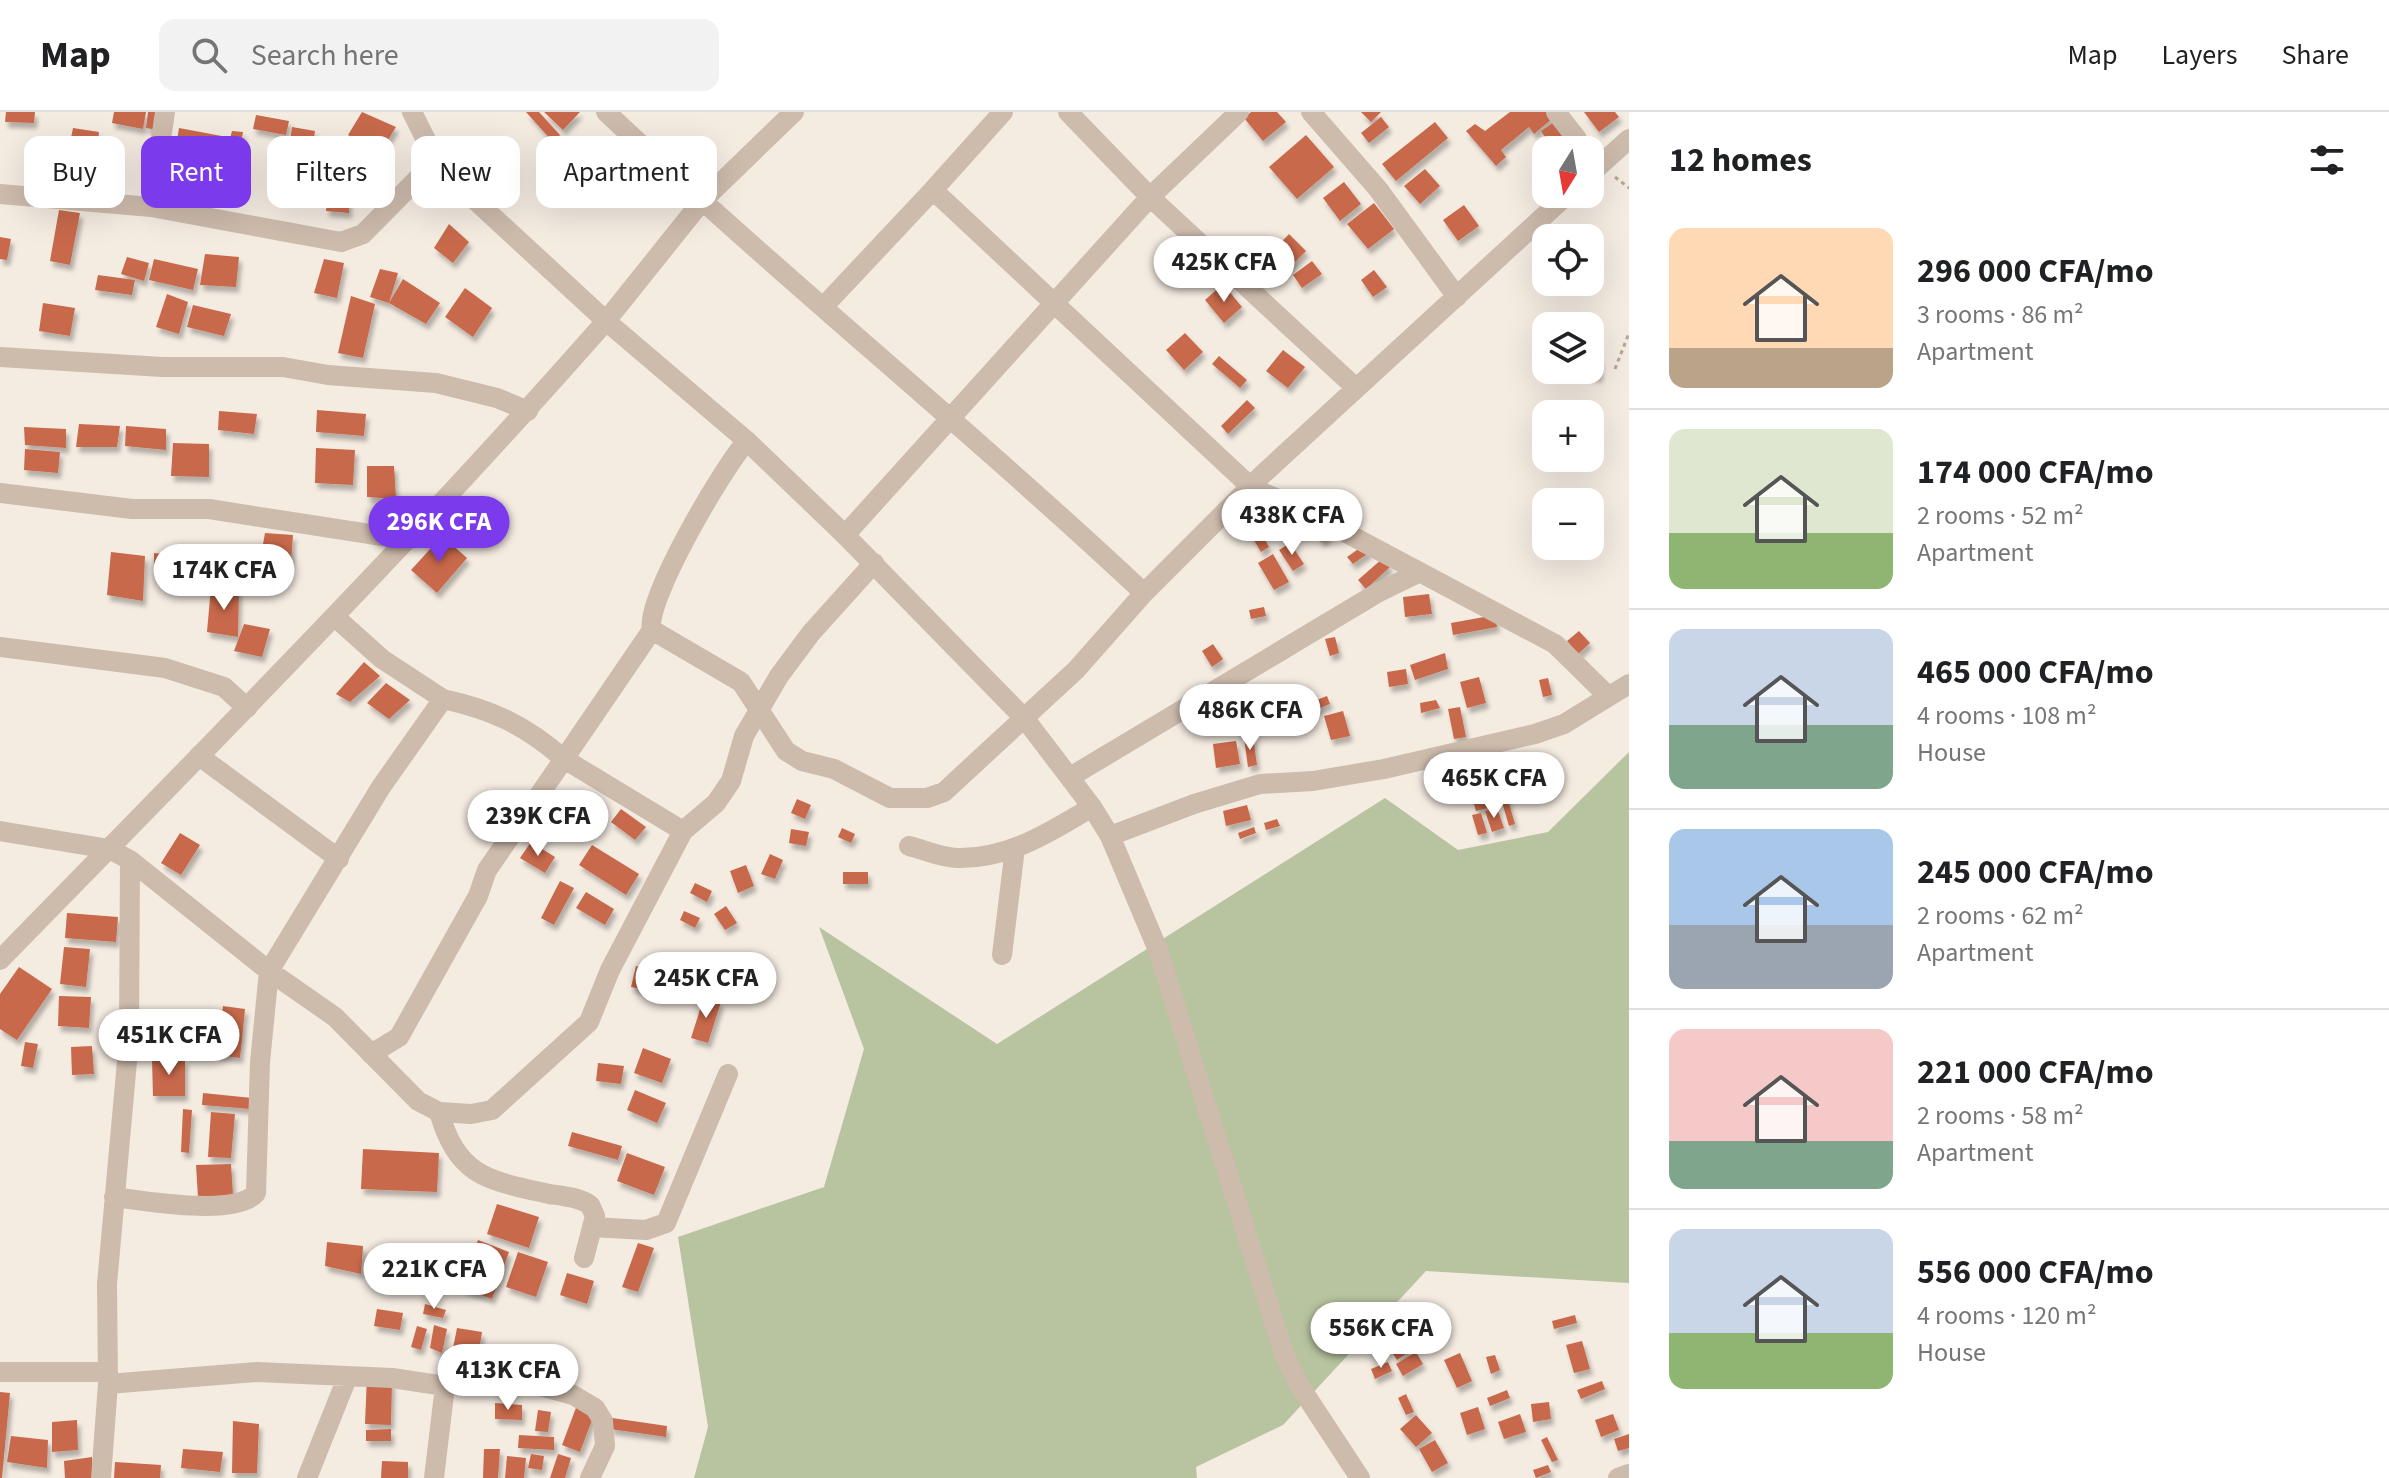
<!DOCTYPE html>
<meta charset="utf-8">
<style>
body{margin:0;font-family:"Source Sans 3",sans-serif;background:#f2f2f2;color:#202124;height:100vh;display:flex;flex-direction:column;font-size:30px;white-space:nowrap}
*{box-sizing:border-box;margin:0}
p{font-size:26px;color:#757577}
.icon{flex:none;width:44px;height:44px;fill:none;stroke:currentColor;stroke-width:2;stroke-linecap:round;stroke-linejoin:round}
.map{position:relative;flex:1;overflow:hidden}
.drawer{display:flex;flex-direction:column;background:#fff;width:760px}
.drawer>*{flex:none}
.banner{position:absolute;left:24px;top:24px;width:760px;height:72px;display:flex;gap:16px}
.needle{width:52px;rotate:191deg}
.tools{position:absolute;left:1532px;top:24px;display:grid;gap:16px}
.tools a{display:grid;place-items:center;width:72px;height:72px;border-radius:16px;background:#fff;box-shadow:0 8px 32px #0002;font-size:40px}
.price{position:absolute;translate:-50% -68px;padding:0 18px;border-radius:28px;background:#fff;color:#222;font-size:26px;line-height:52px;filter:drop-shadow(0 2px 4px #0008)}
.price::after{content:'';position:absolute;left:50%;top:48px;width:24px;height:18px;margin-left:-12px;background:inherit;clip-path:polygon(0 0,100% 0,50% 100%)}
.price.selected{background:#7c3aed;color:#fff}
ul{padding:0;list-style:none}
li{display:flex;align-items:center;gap:24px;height:200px;padding:0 40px}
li+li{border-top:2px solid #e0e0e0}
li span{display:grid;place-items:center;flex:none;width:224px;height:160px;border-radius:16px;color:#555}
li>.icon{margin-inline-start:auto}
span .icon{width:96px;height:96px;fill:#fffc;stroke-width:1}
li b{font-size:34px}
h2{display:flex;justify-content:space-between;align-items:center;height:96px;padding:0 40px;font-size:34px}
.chip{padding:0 28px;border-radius:16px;background:#fff;box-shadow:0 8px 32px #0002;font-size:28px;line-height:72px}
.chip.selected{background:#7c3aed;color:#fff}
header{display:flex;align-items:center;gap:48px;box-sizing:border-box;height:112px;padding:0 40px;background:#fff;border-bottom:2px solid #e0e0e0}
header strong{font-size:38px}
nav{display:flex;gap:44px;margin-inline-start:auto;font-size:28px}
.search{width:560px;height:72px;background:#f2f2f2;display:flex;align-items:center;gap:20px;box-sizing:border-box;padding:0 28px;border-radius:16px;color:#757577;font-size:30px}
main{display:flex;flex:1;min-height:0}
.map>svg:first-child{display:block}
</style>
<header>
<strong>Map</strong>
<div class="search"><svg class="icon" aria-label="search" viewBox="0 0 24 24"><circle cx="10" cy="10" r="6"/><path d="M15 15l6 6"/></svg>Search here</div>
<nav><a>Map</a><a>Layers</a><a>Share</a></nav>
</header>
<main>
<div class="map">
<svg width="1629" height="1366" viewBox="0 0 1629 1366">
<defs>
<filter id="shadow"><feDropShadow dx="3" dy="5.5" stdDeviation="2" flood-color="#0004"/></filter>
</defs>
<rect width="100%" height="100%" fill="#f4ebe1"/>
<path fill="#b8c4a0" d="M1629,640V1171L1426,1159L1283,1313L1196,1355L1197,1366H694L708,1315L678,1125L824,1075L864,937L819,815L997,932L1385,686L1458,738L1548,720Z"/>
<path fill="#c8694b" filter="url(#shadow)" d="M6,0H35L34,11L5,10Z
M114,0H146L143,17L112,11Z
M148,0H161L159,18L146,16Z
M362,0L396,15L380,41L348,23Z
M526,0H539L560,23L553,30Z
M544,0H580L563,18Z
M1251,0H1277L1286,10L1263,29L1244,6Z
M1361,0H1381L1371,10Z
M1510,0H1549L1553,6L1534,22L1529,15L1501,38L1506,45L1496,54L1466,19L1475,12L1485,19Z
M1584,0H1615L1619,5L1599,20Z
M256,3L289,9L286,23L253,17Z
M1381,5L1389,15L1369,31L1361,21Z
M1557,8L1569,26L1552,37L1541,19Z
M1435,10L1448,26L1396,69L1382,52Z
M292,15L315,19L311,45L288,42Z
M73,16L99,20L94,65L64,61Z
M179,16L227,25L223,44L176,35Z
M232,19L243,20L237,52L224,50Z
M1306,23L1334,55L1297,87L1269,55Z
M197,47L238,54L235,70L212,66L211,71L193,68Z
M1425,57L1440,74L1420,92L1404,74Z
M330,60L349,63V101L326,99Z
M1344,70L1361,92L1340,109L1323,86Z
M1374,91L1394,117L1368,137L1347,112Z
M1464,93L1479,114L1458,129L1443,108Z
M59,98L80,101L70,153L50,149Z
M449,112L469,130L453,151L434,136Z
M1289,122L1306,139L1282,163L1265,147Z
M0,125L11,127L7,148L0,147Z
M205,142L239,145L236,175L200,173Z
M127,145L149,151L144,169L121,162Z
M154,147L198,157L193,178L149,168Z
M324,147L344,151L337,186L314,181Z
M1312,149L1322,162L1302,176L1293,163Z
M380,157L398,161L389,191L403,167L440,191L426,212L389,191L370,185Z
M1374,158L1387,175L1373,185L1361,168Z
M98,163L135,168L132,183L95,178Z
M1223,172L1242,195L1224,211L1205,188Z
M465,176L492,196L473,225L445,205Z
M167,182L188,190L179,222L156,215Z
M351,184L375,192L363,246L338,241Z
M43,191L75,196L70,224L39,219Z
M193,193L231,202L224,224L187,215Z
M1185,221L1203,240L1184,258L1166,238Z
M1283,238L1305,255L1288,276L1266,259Z
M1219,244L1247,268L1240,276L1212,252Z
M1590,246L1600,247V265L1584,264L1585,258H1590Z
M1247,288L1255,296L1228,322L1221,314Z
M317,298L366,302L364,324L316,320Z
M219,299L257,302L254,322L218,318Z
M79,312L120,314L117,335H76Z
M126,314L166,317V338L125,334Z
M24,315L66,317V336L25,333Z
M173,331L209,332V365L171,364Z
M316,336L355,338L353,373L315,371Z
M25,337L60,340L58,361L24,358Z
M367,354H394L396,387L367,385Z
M1253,408L1269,435L1261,440L1245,413Z
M1304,411L1308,420L1303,423L1298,414Z
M1324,418L1329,426L1321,430L1317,422Z
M265,421L293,423L291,450L260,449Z
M442,424L467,446L437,481L411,458Z
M1290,431L1304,452L1293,459L1279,438Z
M1364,433L1370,440L1353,452L1347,445Z
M111,440L145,444L143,489L107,483Z
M154,441L193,446L192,468L154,463Z
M1273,442L1289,470L1274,478L1258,451Z
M1383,446L1390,455L1366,477L1358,468Z
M211,475L239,477L238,525L207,520Z
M1429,482L1432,502L1405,505L1403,485Z
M1264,495L1266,504L1251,507L1249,498Z
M1495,503L1497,515L1453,523L1451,511Z
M244,512L270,517L262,545L234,539Z
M1579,519L1590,531L1578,542L1567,529Z
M1335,525L1339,541L1330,544L1325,527Z
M1213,532L1223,547L1212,555L1202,539Z
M1445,541L1448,557L1415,568L1410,553Z
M364,550L380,564L350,590L336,582Z
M1406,557L1408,572L1389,575L1387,560Z
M1479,565L1486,591L1467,596L1460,570Z
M1548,566L1552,583L1543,585L1539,568Z
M386,571L410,588L389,607L367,591Z
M1281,574L1295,613L1285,616L1271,578Z
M1327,584L1330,592L1313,599L1309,591Z
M1436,588L1440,596L1421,601L1420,591Z
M1267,590L1272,607L1238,618L1232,601Z
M1460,595L1466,625L1454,627L1448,597Z
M1343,599L1350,624L1331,628L1324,604Z
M1253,625L1257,653L1248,655L1244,626Z
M1236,629L1240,652L1216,656L1213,632Z
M1486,674L1492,695L1476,699L1470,678Z
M1504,674L1515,712L1509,714L1498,676Z
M797,687L811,693L805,707L791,701Z
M1247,693L1251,708L1226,714L1223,699Z
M1497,696L1504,716L1492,720L1485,699Z
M621,697L646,715L635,728L611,710Z
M1481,701L1487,721L1478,723L1472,703Z
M1277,707L1280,714L1266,718L1264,711Z
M1254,715L1256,721L1240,727L1238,721Z
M842,716L855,722L851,731L838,725Z
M791,717L809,720L806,734L789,731Z
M180,721L200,733L181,763L161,751Z
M531,730L555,745L545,761L520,746Z
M592,733L639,762L626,783L579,753Z
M770,742L783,748L775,767L761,762Z
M746,753L754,774L738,781L730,759Z
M843,760H868V772H843Z
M560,769L574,776L554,813L541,806Z
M695,771L712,779L707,790L690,781Z
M586,780L614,797L605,813L576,796Z
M726,794L737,811L725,818L714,802Z
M684,799L700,806L695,816L680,808Z
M67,801L118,805L116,830L65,826Z
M64,835L90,837L86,875L60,872Z
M636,854L660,859L655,880L631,875Z
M19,855L52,877L17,928L0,917V882Z
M666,868L673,872L667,883L660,878Z
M59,884L91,885L89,916L58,914Z
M704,885L721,890L708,931L691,926Z
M223,894L245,897L240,946L217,943Z
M198,898H209L208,934L196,933Z
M152,900L184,903L181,935L149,932Z
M25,930L38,932L33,956L21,954Z
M92,934L94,962L72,963L71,935Z
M643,936L671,947L662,971L634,961Z
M152,947H185V984H153Z
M598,951L624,954L621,972L596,969Z
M635,978L666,991L657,1011L627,998Z
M203,981L252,986L251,997L202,993Z
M183,997L192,998L189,1041L181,1040Z
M211,1000L235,1002L231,1046L208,1045Z
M572,1020L622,1034L618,1048L568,1034Z
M363,1037L439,1041L437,1080L361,1077Z
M627,1041L665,1055L654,1083L617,1069Z
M231,1052L233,1083L198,1085L196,1053Z
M497,1092L539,1105L529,1136L487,1122Z
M478,1128L509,1140L492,1187L461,1176Z
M327,1130L363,1134L361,1162L325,1154Z
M638,1131L654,1136L638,1180L622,1175Z
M518,1140L548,1150L536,1185L506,1175Z
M567,1161L594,1169L587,1192L560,1183Z
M425,1192L446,1198L443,1206L423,1202Z
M377,1197L403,1201L400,1218L374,1214Z
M1575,1203L1577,1211L1554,1217L1552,1209Z
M1398,1206L1406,1220L1400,1224L1392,1209Z
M434,1213L447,1217L442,1241L430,1236Z
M417,1214L427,1217L421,1238L411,1235Z
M457,1216L482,1220L478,1245L452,1241Z
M1582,1229L1590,1257L1574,1261L1566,1233Z
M1406,1235L1409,1240L1397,1248L1393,1242Z
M1416,1240L1423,1252L1403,1264L1396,1252Z
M1460,1241L1472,1269L1457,1276L1444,1248Z
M1495,1243L1500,1258L1491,1262L1486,1245Z
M1388,1250L1392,1259L1375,1267L1371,1257Z
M367,1265L392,1270L391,1313L365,1312Z
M1602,1269L1605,1277L1581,1287L1577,1278Z
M1507,1278L1510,1286L1490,1294L1487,1286Z
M0,1280L10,1281L2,1366H0Z
M1406,1282L1414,1300L1406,1303L1398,1286Z
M1549,1290L1551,1307L1533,1310L1531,1292Z
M495,1291L522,1293V1308L495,1307Z
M577,1293L595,1300L580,1340L562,1333Z
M1478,1295L1485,1317L1467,1323L1460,1301Z
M538,1298L551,1300L548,1320L535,1319Z
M1520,1302L1526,1320L1504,1327L1498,1310Z
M1613,1302L1619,1318L1601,1325L1595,1308Z
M1416,1303L1432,1321L1416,1335L1400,1317Z
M612,1306L667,1314L666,1325L610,1317Z
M77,1308L78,1338L52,1340V1310Z
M233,1309L259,1312L257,1361H232Z
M391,1317V1329H366V1318Z
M1629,1322V1336L1618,1339L1614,1327Z
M519,1323L554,1325V1338L518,1336Z
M11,1324L48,1328L47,1356L7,1350Z
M1547,1325L1558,1348L1552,1350L1541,1328Z
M1435,1328L1448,1351L1432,1360L1419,1337Z
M183,1337L223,1340L220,1360L181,1356Z
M484,1337H500L498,1366H483Z
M531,1342L544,1344L542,1358L528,1356Z
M558,1342L571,1346L565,1366H550Z
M507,1344L526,1346L524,1366H505Z
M92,1345L93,1366H65L64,1349Z
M382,1349L408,1350V1366H381Z
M115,1350L161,1353L160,1366H114Z
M1548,1353L1551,1360L1536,1366L1533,1358Z"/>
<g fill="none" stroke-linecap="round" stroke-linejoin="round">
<path stroke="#b9a596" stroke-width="3" stroke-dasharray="4 4" stroke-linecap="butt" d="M1615,65L1629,76
M1615,257L1629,221"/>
<path stroke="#cdbbac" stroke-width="20" d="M412,0L436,48L452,67L606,209L702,89L794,0
M606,0C781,165 968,316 1144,481
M1003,0L933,78L1252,376L1303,398L1555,532L1607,583
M1068,0L1150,85L1356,276
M1311,0L1378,77L1457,185
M1556,0L1577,27
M1590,62L1629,27
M0,82L151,95L341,130L363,122L436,48
M151,95L165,0
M824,194L933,78
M0,245L162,255H283L328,263L436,271L497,286L528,299
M747,329C725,352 643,491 652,518L741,570L786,639L802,649L834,657L890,686H927L944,680L1076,558L1144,481L1263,362L1568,82
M0,381L132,397H209L408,428
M845,423L1150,85L1239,0
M652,518L564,647L683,719
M0,535L165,556L224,575L247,596
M199,644L339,747
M1070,665L1379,480L1420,460
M0,719L109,737L130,748L129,927L107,1172L108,1272L101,1366
M1110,724L1194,692L1260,672L1313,669L1384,657L1535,622L1564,612L1629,572
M909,734C925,738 942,746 958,746C1009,747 1050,720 1092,695
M130,748L269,859L335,905L418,989L439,1000L471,1002L492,998L589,910L610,858L683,719L716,691L731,669L744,624L779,564L811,521L874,451
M1002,843L1015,736
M371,942L399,925L478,784L487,758L564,647C525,613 493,598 443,587
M439,1000C458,1065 487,1068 549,1082C562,1084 579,1085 590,1093L595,1104L584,1146
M114,1085C145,1089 236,1105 256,1081L260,950L269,859L381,675L443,587L382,547L335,505
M592,1115L646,1118L666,1111L728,962
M0,1260H108
M108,1272L257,1260L392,1266L445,1274L475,1268L537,1273L573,1283L595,1296L603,1309L605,1334L590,1366
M307,1366L347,1266
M434,1366L445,1274
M1618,1366L1629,1362"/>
<path stroke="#cdbbac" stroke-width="20" d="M0,848C205,638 412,430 606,209L747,329L845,423L1025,607L1092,695L1110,724L1158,838L1284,1242L1299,1273L1360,1366"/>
</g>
</svg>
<div class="tools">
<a><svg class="needle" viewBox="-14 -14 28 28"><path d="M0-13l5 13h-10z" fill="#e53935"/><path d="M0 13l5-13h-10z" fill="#757577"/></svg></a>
<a><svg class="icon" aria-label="locate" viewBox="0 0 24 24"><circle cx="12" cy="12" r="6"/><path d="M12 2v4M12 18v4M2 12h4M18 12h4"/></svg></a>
<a><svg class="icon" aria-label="layers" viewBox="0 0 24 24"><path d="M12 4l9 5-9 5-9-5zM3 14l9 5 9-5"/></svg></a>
<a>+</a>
<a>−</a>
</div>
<b class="price" style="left:1224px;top:192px">425K CFA</b>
<b class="price" style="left:1292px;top:445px">438K CFA</b>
<b class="price selected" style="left:439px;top:452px">296K CFA</b>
<b class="price" style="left:224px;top:500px">174K CFA</b>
<b class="price" style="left:1250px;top:640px">486K CFA</b>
<b class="price" style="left:1494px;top:708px">465K CFA</b>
<b class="price" style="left:538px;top:746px">239K CFA</b>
<b class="price" style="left:706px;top:908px">245K CFA</b>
<b class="price" style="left:169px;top:965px">451K CFA</b>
<b class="price" style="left:434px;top:1199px">221K CFA</b>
<b class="price" style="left:1381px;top:1258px">556K CFA</b>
<b class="price" style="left:508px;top:1300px">413K CFA</b>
<div class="banner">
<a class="chip">Buy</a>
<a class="chip selected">Rent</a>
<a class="chip">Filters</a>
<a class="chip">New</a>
<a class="chip">Apartment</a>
</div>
</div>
<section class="drawer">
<h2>12 homes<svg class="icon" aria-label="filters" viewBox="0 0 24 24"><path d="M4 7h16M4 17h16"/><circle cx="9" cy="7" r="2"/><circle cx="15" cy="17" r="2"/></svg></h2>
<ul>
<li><span style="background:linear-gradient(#ffd9b3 75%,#b9a48a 0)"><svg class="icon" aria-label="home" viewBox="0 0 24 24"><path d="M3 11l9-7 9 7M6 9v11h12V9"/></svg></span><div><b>296 000 CFA/mo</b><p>3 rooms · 86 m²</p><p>Apartment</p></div></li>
<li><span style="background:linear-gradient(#dfe7d0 65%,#8fb573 0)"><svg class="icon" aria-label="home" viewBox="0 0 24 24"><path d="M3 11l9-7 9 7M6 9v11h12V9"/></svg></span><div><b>174 000 CFA/mo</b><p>2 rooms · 52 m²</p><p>Apartment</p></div></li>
<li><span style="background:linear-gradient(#c9d6e8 60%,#7fa58c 0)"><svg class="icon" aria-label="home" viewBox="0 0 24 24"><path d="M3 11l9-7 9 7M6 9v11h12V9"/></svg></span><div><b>465 000 CFA/mo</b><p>4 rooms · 108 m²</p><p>House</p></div></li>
<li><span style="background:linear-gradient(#a9c7e8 60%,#9aa5b1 0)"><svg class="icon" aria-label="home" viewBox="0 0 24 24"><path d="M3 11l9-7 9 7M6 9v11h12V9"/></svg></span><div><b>245 000 CFA/mo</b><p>2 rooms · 62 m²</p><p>Apartment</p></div></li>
<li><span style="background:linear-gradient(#f6c9c9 70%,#7fa58c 0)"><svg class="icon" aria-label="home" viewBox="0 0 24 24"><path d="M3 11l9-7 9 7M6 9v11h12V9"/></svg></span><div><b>221 000 CFA/mo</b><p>2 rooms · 58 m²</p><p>Apartment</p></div></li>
<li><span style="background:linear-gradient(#c9d6e8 65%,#8fb573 0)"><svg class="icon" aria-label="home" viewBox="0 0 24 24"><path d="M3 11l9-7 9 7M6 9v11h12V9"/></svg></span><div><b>556 000 CFA/mo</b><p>4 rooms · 120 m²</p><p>House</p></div></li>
</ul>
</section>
</main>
